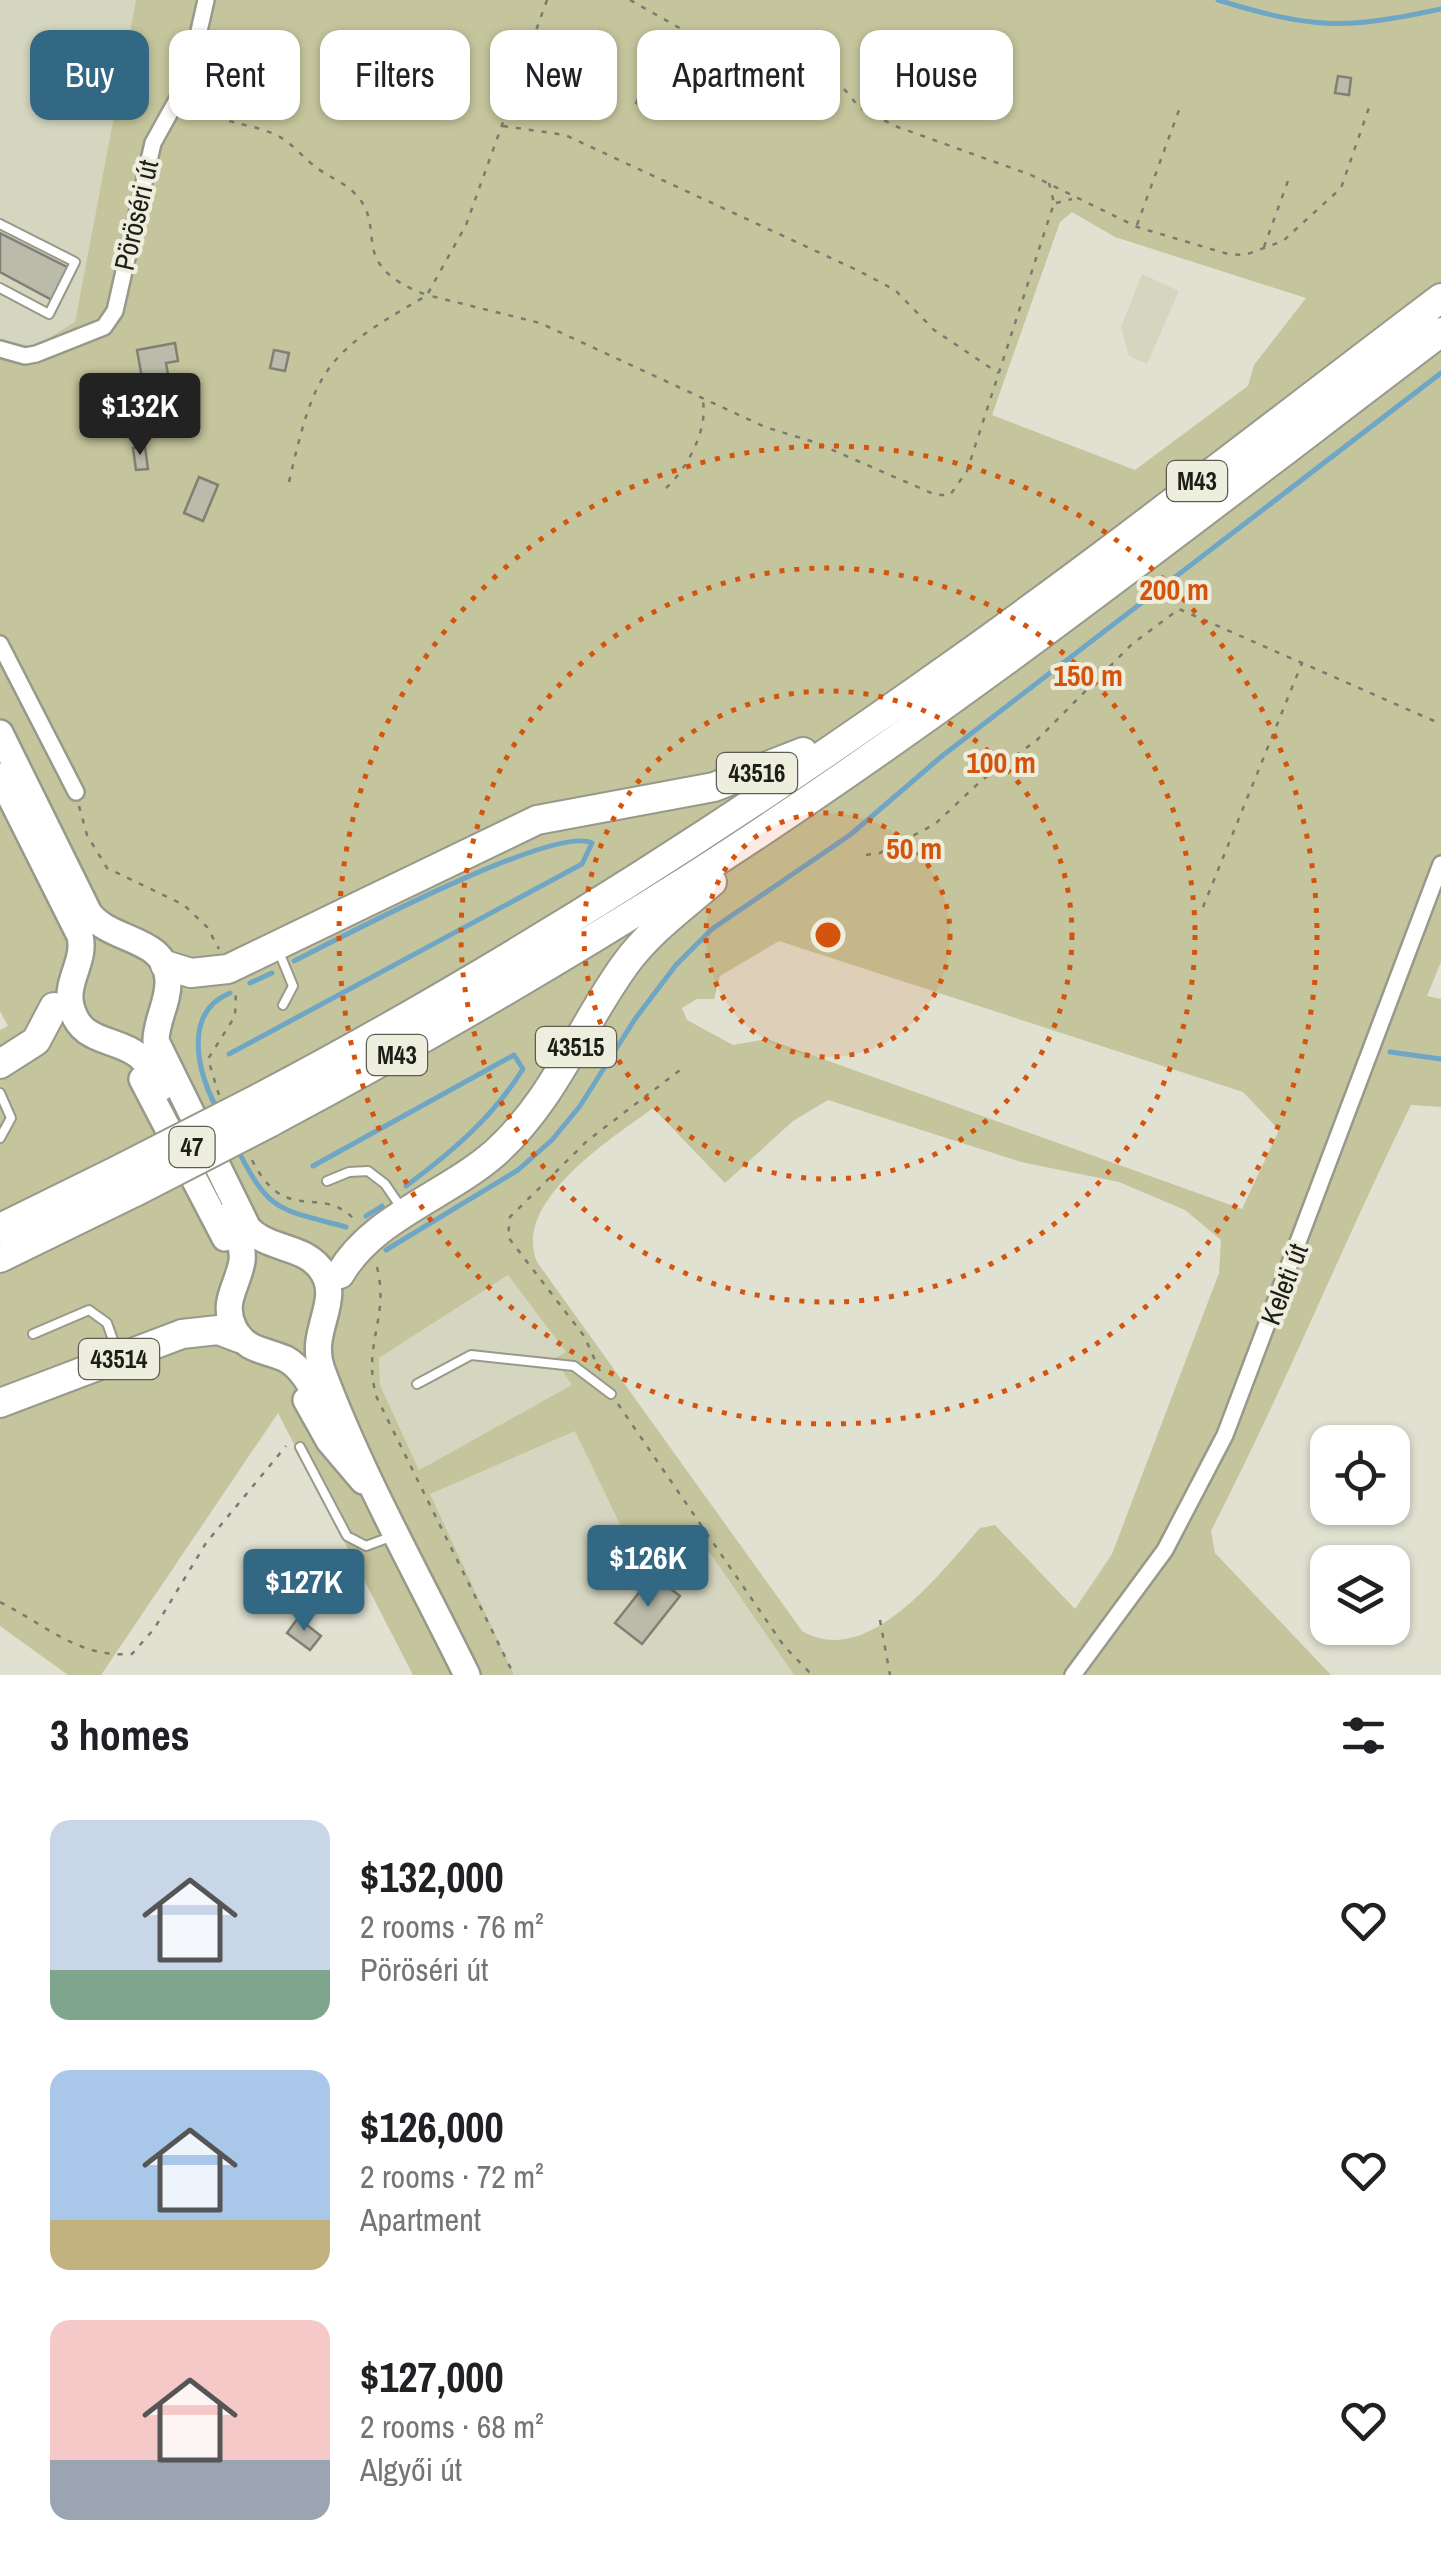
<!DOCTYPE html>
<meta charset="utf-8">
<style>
body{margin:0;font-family:"Archivo Narrow",sans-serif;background:#f6f6f6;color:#202124;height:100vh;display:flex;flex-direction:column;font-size:38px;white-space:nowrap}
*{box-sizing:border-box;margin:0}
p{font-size:32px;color:#757577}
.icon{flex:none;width:55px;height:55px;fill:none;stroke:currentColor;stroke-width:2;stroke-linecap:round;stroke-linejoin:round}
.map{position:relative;height:1675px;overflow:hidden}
.sheet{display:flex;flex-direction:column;background:#fff;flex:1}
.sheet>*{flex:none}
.hud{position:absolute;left:30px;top:30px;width:1382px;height:90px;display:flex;gap:20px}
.controls{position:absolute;left:1310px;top:1425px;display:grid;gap:20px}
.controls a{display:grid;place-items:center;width:100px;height:100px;border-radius:20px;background:#fff;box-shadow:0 2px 8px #0004;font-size:50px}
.price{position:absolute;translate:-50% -85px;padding:0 22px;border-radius:10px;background:#336884;color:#fff;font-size:32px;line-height:65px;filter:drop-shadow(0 2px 5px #0008)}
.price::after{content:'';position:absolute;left:50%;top:60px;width:30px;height:22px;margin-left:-15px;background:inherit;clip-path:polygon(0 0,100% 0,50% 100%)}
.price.selected{background:#222;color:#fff}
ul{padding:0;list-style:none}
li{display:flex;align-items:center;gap:30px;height:250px;padding:0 50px}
li span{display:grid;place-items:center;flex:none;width:280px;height:200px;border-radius:20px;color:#555}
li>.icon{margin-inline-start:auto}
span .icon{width:120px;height:120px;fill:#fffc;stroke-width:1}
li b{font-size:42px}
h2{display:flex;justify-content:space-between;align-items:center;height:120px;padding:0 50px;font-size:42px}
.chip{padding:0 35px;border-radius:20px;background:#fff;box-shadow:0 2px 8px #0004;font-size:35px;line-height:90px}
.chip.selected{background:#336884;color:#fff}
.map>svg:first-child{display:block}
</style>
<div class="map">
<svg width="1441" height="1675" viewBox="0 0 1441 1675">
<rect width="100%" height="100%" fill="#e0e1d1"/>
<path fill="#d5d6c0" d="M0,0H136L75,322L32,348L0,339Z
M1142,274L1179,291L1147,364L1129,356L1121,327Z
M508,1275L567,1353L555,1360L573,1385L419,1470L380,1385L379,1358Z
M576,1430L645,1575L692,1527L794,1675H514L429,1494Z"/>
<path fill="#c4c59c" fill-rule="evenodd" d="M136,0H1441V962L1427,996L1441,999V1107L1411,1105C1342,1246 1283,1391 1211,1531L1215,1553L1331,1675H794L692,1527L645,1576L575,1431L430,1494L514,1675H413L278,1413L101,1675H68L0,1626V1030L8,1026L0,1011V339L32,348L75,322ZM1072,212L1115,237L1306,298L1254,365L1248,386L1135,470L992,415L1060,222ZM779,941L1243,1092L1279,1130L1242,1209L767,1039L733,1045L687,1020L682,1008L697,999H714L720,976ZM828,1100L1021,1162L1119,1182L1185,1210L1221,1240L1219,1273L1112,1554L1075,1609L995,1525L980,1528C941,1572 868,1670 802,1631L537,1262C512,1201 611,1139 653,1108L725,1183L793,1121ZM508,1275L566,1352L554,1359L572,1385L419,1470L380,1385L379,1358Z"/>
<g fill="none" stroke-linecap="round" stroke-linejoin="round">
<path stroke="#6fa6c6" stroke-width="5" d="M1218,0C1313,29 1344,30 1441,9
M250,983L272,973
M1390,1052L1441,1059
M229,1054L582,864L592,843C555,824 340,938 294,961
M216,1107C198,1072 182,1013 230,993
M237,1148C269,1213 279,1209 346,1227
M313,1166L514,1055L523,1069C492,1118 453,1151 406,1186
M366,1216L382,1206
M386,1250L518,1170L552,1140L580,1106L635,1019L676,965L712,929L850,835L942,756L1441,373"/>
</g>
<path fill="#babbab" stroke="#818173" stroke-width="2.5" d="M1338,76L1351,78L1349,95L1335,93Z
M641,91L654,97L649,108L636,103Z
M0,233L69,268L52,300L0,272Z
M175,343L178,361L166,363L177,424L151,429L137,350Z
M274,350L289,353L285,371L270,368Z
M145,447L148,469L136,470L133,448Z
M199,477L218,485L203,521L184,513Z
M314,1559L331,1571L311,1601L294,1589Z
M653,1575L680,1596L642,1644L615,1623Z
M298,1618L321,1636L310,1650L287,1633Z"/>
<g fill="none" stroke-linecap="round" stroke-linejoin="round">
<g stroke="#98998a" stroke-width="12">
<path id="lane" d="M0,224L75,262L49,314L0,288
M279,952L293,986L283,1005
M0,1093L11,1118L0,1138
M327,1181L349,1172L368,1171L385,1184L400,1206
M33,1334L89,1310L107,1323L118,1354
M417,1384L471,1355L574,1366L611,1394
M300,1447L347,1536L366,1546L393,1536"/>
</g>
<g stroke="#98998a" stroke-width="20">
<path id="street" d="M0,349L25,356L36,354L104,327L115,311L153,143L188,80L206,0
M0,644L76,792
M1073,1675L1165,1550L1225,1435L1441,864"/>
</g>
<g stroke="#98998a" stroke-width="30">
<path id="primary" d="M0,733L89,913C111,943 166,936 168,980C169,1002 156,1020 156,1041L248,1228C268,1250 302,1245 320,1268C345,1300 307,1330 322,1370C361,1475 418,1575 467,1675
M0,776L80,936C86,961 65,981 71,1006C80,1044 114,1037 138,1055C149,1064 155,1075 161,1088
M142,1079L225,1238
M228,1216C235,1230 244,1245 242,1261C238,1286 221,1302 234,1328C245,1351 266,1350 286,1359C304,1369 314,1392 323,1409
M306,1400L329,1441L363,1481"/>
</g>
<g stroke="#98998a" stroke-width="32">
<path id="highway" d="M165,965L191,973L228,969L537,820L714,787L803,752
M0,1064L36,1041L54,1007
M259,1098C500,971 729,824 951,666C1117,548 1278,421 1441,298
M271,1122C413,1046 553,965 689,879C950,712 1194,519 1441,332
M0,1228L122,1168
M0,1258L135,1192
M340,1274C373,1217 446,1196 495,1153C554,1100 579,1029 624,966C648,932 682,908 712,882
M0,1403L182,1334L218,1330L239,1338"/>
</g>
<path stroke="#7a7b70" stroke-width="2.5" stroke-dasharray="5 8" stroke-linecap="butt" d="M547,0L466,225L427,295L540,323L765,427L814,442L936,495H950L967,471L1054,203L1049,183
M630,0L692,35L776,66L814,71L845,90L859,107L895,126L1031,175L1137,227L1228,254L1245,255L1283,241L1341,188L1371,102
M194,105C219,124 247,122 274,134C291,141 303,158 317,168C328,176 340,181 350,189C394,226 340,263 427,295
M503,126L565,135L859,271L895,290L934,330L998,373
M1056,203L1072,199
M1137,225L1179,110
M1264,247L1289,178
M289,482C315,369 324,354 426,296
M666,488C688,468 710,426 702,397
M79,806L87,835L107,868L184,905L207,927L219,949
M866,855L880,853L935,824L982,780L1037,740L1132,644L1179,609L1441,724
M1203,907L1302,663
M219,1095L208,1059L235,1016L236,989
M252,1160C286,1227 319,1183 354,1219
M377,1267C390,1319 361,1346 377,1398L514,1675
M600,1371L584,1336L508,1237L510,1217L587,1141L684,1067
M618,1404L784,1646L812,1675
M0,1602C46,1625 78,1658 132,1654L154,1629L206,1543L286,1446
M880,1620L890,1675"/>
<use href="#lane" stroke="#fff" stroke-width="8"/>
<use href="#street" stroke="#fff" stroke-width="15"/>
<use href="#primary" stroke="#fff" stroke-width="25"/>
<use href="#highway" stroke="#fff" stroke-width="28"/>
<g stroke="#98998a" stroke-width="32" stroke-linecap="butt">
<path id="highway-bridge" d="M122,1168L259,1098
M135,1192L271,1122"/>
</g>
<use href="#highway-bridge" stroke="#fff" stroke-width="28"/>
</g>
<circle cx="828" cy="935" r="122" fill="#d4530d" fill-opacity=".12"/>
<g fill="none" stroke="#d4530d" stroke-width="5" stroke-dasharray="5 10">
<circle cx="828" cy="935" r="122"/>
<circle cx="828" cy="935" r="244"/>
<circle cx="828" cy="935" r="367"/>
<circle cx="828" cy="935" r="489"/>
</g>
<g text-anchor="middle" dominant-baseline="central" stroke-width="8" stroke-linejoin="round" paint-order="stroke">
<g fill="#eeeede" stroke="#5c5c53" stroke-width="2.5">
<rect x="1167" y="461" width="60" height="40" rx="8"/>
<rect x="717" y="753" width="80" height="40" rx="8"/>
<rect x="536" y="1027" width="80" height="40" rx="8"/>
<rect x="367" y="1035" width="60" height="40" rx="8"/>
<rect x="169.5" y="1127" width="45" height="40" rx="8"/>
<rect x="79" y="1339" width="80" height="40" rx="8"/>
</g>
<g font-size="25" font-weight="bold" fill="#1e1e18">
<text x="1197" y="481">M43</text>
<text x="757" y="773">43516</text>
<text x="576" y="1047">43515</text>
<text x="397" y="1055">M43</text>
<text x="192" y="1147">47</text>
<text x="119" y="1359">43514</text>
</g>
<g font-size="28" fill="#1e1e18" stroke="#eeeede">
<text transform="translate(136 215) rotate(-77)">Pöröséri út</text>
<text transform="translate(1284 1284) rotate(-69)">Keleti út</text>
</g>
</g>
<circle cx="828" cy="935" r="15" fill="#d4530d" stroke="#eeeede" stroke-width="5"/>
<g font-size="30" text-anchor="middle" font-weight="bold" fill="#d4530d" stroke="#eeeede" stroke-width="8" stroke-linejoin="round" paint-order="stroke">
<text x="1174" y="600">200 m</text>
<text x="1088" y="686">150 m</text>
<text x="1001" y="773">100 m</text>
<text x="914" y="859">50 m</text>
</g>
</svg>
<div class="controls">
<a><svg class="icon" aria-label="locate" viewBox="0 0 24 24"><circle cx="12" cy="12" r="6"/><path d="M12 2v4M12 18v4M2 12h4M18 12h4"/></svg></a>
<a><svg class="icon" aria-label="layers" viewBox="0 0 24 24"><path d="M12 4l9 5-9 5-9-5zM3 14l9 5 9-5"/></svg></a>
</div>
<b class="price selected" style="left:140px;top:458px">$132K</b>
<b class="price" style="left:648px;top:1610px">$126K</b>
<b class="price" style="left:304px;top:1634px">$127K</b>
<div class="hud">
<a class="chip selected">Buy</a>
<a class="chip">Rent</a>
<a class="chip">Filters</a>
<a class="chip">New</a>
<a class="chip">Apartment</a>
<a class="chip">House</a>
</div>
</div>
<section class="sheet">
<h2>3 homes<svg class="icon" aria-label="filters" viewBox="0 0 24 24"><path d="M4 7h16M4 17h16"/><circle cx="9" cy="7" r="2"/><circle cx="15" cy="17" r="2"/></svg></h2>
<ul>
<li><span style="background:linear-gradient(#c9d6e8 75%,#7fa58c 0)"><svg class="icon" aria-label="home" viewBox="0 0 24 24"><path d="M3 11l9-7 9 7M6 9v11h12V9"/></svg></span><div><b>$132,000</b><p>2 rooms · 76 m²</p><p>Pöröséri út</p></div><svg class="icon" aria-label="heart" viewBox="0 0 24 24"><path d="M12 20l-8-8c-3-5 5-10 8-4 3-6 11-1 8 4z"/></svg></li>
<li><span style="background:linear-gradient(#a9c7e8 75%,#c2b280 0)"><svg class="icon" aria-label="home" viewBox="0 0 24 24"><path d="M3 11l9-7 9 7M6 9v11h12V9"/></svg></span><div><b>$126,000</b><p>2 rooms · 72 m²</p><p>Apartment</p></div><svg class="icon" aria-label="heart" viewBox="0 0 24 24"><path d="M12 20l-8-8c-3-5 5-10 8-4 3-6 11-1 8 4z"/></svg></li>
<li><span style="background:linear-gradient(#f6c9c9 70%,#9aa5b1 0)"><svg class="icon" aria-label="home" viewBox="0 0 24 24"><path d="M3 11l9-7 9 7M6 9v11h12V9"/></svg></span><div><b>$127,000</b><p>2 rooms · 68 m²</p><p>Algyői út</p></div><svg class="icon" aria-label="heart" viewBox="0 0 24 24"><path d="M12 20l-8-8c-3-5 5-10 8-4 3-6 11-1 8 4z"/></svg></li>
</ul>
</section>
